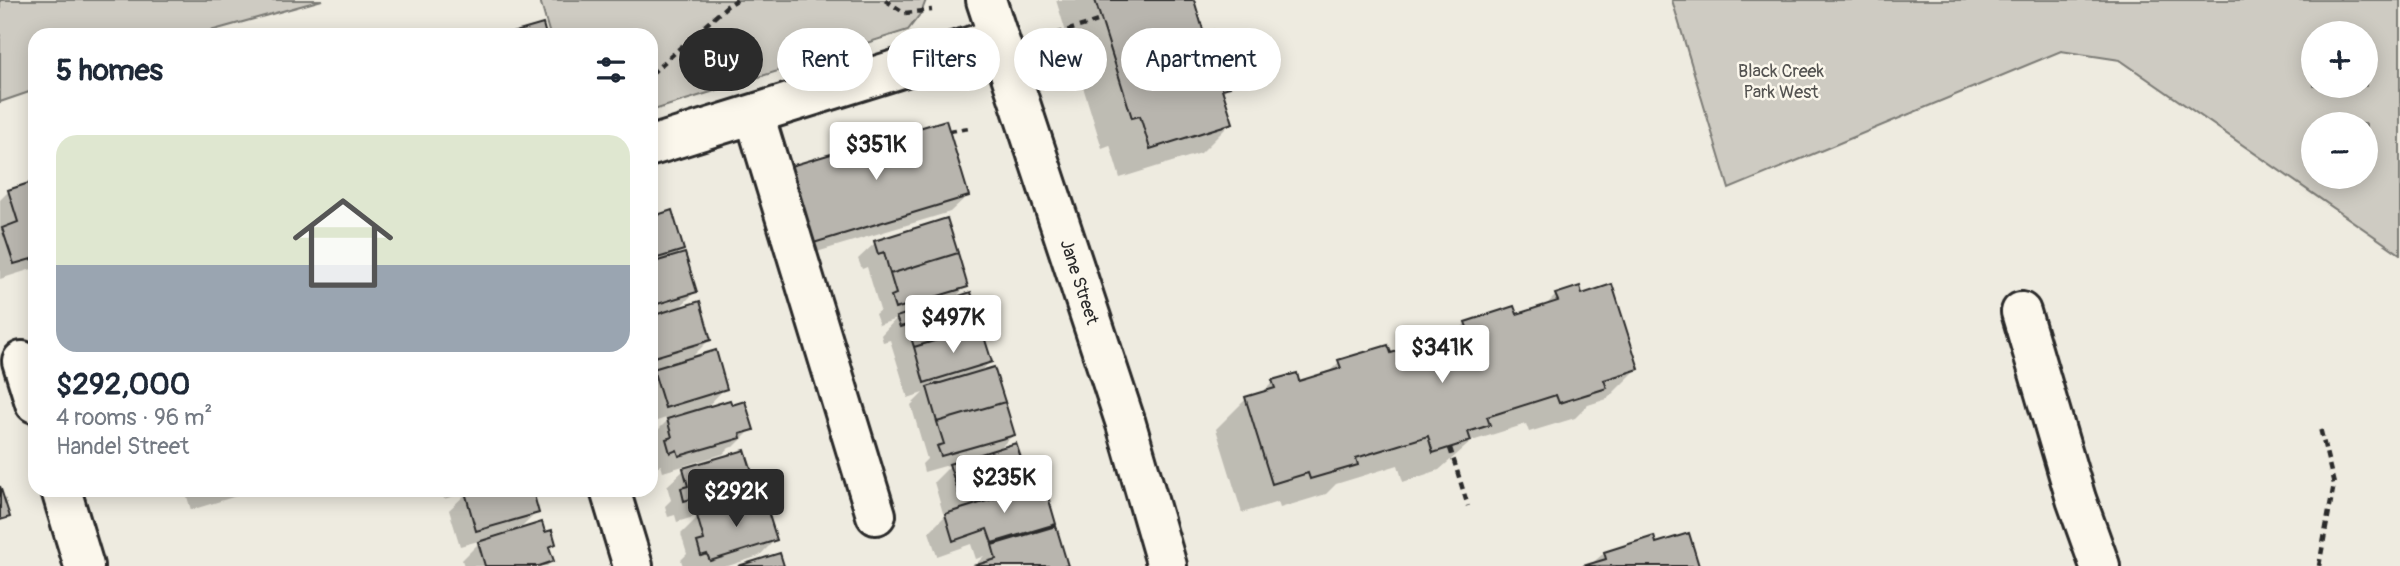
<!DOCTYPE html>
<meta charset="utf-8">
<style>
body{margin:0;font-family:Pangolin,sans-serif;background:#f2f2f3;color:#1f2937;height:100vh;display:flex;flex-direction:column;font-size:26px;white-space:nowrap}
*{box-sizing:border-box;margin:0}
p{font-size:23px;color:#747a83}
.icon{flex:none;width:38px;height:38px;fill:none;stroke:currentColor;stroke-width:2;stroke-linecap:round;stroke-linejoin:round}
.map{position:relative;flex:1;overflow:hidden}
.drawer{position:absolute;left:28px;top:28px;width:630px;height:469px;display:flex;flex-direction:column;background:#fff;border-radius:21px;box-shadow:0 4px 18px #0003}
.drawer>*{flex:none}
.hud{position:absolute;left:679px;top:28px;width:665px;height:63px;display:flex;gap:14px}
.fabs{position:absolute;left:2301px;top:21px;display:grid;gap:14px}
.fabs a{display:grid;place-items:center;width:77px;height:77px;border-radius:50%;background:#fff;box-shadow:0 4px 18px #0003;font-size:35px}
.price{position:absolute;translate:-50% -60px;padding:0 16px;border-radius:7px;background:#fff;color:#222;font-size:23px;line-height:46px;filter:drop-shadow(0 2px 4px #0008)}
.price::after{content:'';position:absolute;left:50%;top:42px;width:21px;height:16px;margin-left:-10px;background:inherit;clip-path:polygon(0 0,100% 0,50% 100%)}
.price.selected{background:#2b2b2b;color:#fff}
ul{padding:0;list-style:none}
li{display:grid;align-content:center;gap:14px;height:371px;padding:0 28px}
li+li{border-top:2px solid #e0e1e3}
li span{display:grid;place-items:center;height:217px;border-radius:21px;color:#555}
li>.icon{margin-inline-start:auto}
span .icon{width:126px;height:126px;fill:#fffc;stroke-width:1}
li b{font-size:30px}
h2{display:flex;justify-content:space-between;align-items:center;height:84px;padding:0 28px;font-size:30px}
.tag{padding:0 24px;border-radius:32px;background:#fff;box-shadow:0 4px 18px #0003;font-size:24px;line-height:63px}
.tag.selected{background:#2b2b2b;color:#fff}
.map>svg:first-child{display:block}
</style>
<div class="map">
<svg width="2400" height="566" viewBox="0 0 2400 566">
<rect width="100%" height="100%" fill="#eeebe0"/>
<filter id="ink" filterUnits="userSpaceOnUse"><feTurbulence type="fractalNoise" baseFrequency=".0143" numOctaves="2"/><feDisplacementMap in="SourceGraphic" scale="14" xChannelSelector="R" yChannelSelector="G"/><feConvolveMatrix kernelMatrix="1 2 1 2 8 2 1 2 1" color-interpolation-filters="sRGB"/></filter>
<g filter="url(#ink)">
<path fill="#cecbc2" stroke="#7c7b76" stroke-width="2" fill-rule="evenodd" d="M0,0H322L196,35H35V90L0,102Z
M540,0H926L921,13L908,30L651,111V35H550Z
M1672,0H2400V254L2120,60L2061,51L1729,189ZM2314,33H2366V86H2314ZM2314,124H2366V177H2314Z"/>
<path fill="#0003" d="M1056,0H1193L1202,35L1228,87L1222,93L1231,123L1201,153L1120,178L1110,145L1102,148Z
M944,122L967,196L950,212L790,260Z
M35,183V268L0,279V200L9,191Z
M651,219L682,249L674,258L695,292L677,310L709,340L690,359L725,388L704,410L752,429L735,446L729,448L723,454L663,472L661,465L654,468L651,456L656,452L651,437L672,416L651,423V374L658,367L651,369Z
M875,243L966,286L953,300L990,362L978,374L1013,435L997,451L1025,476L1004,497L1054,523L1047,531L1066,566H978L977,563L984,556L976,559L971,544L937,556L929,532L950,511L943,513L934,482L952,464L924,472L922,464L927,459L911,405L923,393L908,398L890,340L883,342L881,335L896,319L879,325L875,314L880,310L867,267L862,269L858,259Z
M1556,295L1581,296L1637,369L1607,399L1588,405L1575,418L1529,432L1526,424L1472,441L1439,470L1403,482L1398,465L1336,484L1326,494L1280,508L1278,502L1242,513L1216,429L1246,399L1260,395L1273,382L1298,383L1327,374L1339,362L1390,355L1453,336L1466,323L1515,316L1544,307Z
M684,470L755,487L736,506L775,540L759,556L728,566H683L681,560L687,554L681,534L700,515L677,522L675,515L668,517L665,506L671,500L667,486Z
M185,490H256L191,510Z
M442,490H537L538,493L533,498L537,512L518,531L544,535L554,544L548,550L552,561L547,566H464L462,560L482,540L460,546L449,510L468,492L444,499Z
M1655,545L1698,566H1589L1604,553Z"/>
<path fill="#b8b5ae" stroke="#2b2b2b" stroke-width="2" d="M1095,0H1194L1204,33L1213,30L1230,87L1222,89L1233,123L1150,149L1140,116L1132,118Z
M543,24L546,35H505Z
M946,120L969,196L807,245L784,168Z
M35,181V258L14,264L2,228L18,222L8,190Z
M672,210L684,250L651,260V217Z
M947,218L958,253L890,274L884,252L878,254L874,241Z
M685,253L697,292L651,306V263Z
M958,253L968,287L895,309L891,296L896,294L890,274Z
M1612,284L1639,369L1604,380L1607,388L1559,403L1556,395L1487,417L1490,425L1468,432L1471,441L1433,453L1428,436L1356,458L1358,465L1310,479L1308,473L1272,484L1245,397L1275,388L1272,380L1297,373L1299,381L1341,368L1338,360L1388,345L1391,353L1468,330L1465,322L1514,306L1517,314L1558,301L1555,294L1580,286L1582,294Z
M971,292L981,327L914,347L907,325L900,327L896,317Z
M700,301L711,340L651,358V316Z
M981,327L992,362L924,383L914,347Z
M716,350L727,389L665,408L653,369Z
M994,367L1005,402L937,422L927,387Z
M730,400L732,405L745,401L754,430L740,434L741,438L679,456L677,450L670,453L666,439L672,437L667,419Z
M1005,402L1015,435L941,456L937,446L944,444L937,422Z
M1016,443L1027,476L960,497L949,464Z
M745,450L757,488L693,507L691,499L684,501L681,488L688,486L683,468Z
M1044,483L1056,524L992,543L987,529L953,541L945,514Z
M0,486L10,517L0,520Z
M473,490H539L540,493L534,495L539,513L476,531L465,492Z
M763,496L777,540L710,561L707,554L701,556L697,542L704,540L697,516Z
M542,522L545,532L552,530L556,544L549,547L554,561L539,566H485L478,542Z
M1056,526L1068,566H973L996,559L992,545Z
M1689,533L1699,566H1583L1606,559L1604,552L1654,536L1656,543Z
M780,553L784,566H738Z"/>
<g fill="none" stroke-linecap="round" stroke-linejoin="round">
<g stroke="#2b2b2b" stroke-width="44">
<path id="minor" d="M754,114L876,515
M651,146L998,38
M2021,312L2076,499L2100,566
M22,361L35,403
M61,490L84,566
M610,490L633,566"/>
</g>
<g stroke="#2b2b2b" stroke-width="44">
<path id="major" d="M986,0L1126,424L1167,566"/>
</g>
<path stroke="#2b2b2b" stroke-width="4.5" stroke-dasharray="7 5" stroke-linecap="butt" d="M885,0L905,13L932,10
M1056,34L1101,20
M651,74L727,6L737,0
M949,131L970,128
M1450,448L1468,506
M2319,566L2334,484L2320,428"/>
<use href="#minor" stroke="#fbf7ec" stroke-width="38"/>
<use href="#major" stroke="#fbf7ec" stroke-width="38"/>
</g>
</g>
<g text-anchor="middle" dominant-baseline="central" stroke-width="5" stroke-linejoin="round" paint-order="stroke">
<g font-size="18" fill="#545351" stroke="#fbf7ec">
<text x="1781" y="71">Black Creek<tspan x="1781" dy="21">Park West</tspan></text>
</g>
<g font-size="18" fill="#2b2b2b" stroke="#fbf7ec">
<text transform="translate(1079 282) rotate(72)">Jane Street</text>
</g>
</g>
</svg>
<div class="fabs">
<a>+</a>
<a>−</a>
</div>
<b class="price" style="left:876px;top:182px">$351K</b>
<b class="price" style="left:953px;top:355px">$497K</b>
<b class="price" style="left:1442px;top:385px">$341K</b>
<b class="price" style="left:1004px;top:515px">$235K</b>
<b class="price selected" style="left:736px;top:529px">$292K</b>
<div class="hud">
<a class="tag selected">Buy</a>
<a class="tag">Rent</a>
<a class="tag">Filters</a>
<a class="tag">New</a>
<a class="tag">Apartment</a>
</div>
<section class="drawer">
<h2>5 homes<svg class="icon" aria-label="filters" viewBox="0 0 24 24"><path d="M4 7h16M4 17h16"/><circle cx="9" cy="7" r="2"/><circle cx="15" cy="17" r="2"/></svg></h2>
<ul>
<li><span style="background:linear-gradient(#dfe7d0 60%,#9aa5b1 0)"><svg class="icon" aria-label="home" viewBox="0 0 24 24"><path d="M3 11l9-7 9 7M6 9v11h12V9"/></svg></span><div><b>$292,000</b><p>4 rooms · 96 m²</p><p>Handel Street</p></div></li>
</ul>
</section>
</div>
